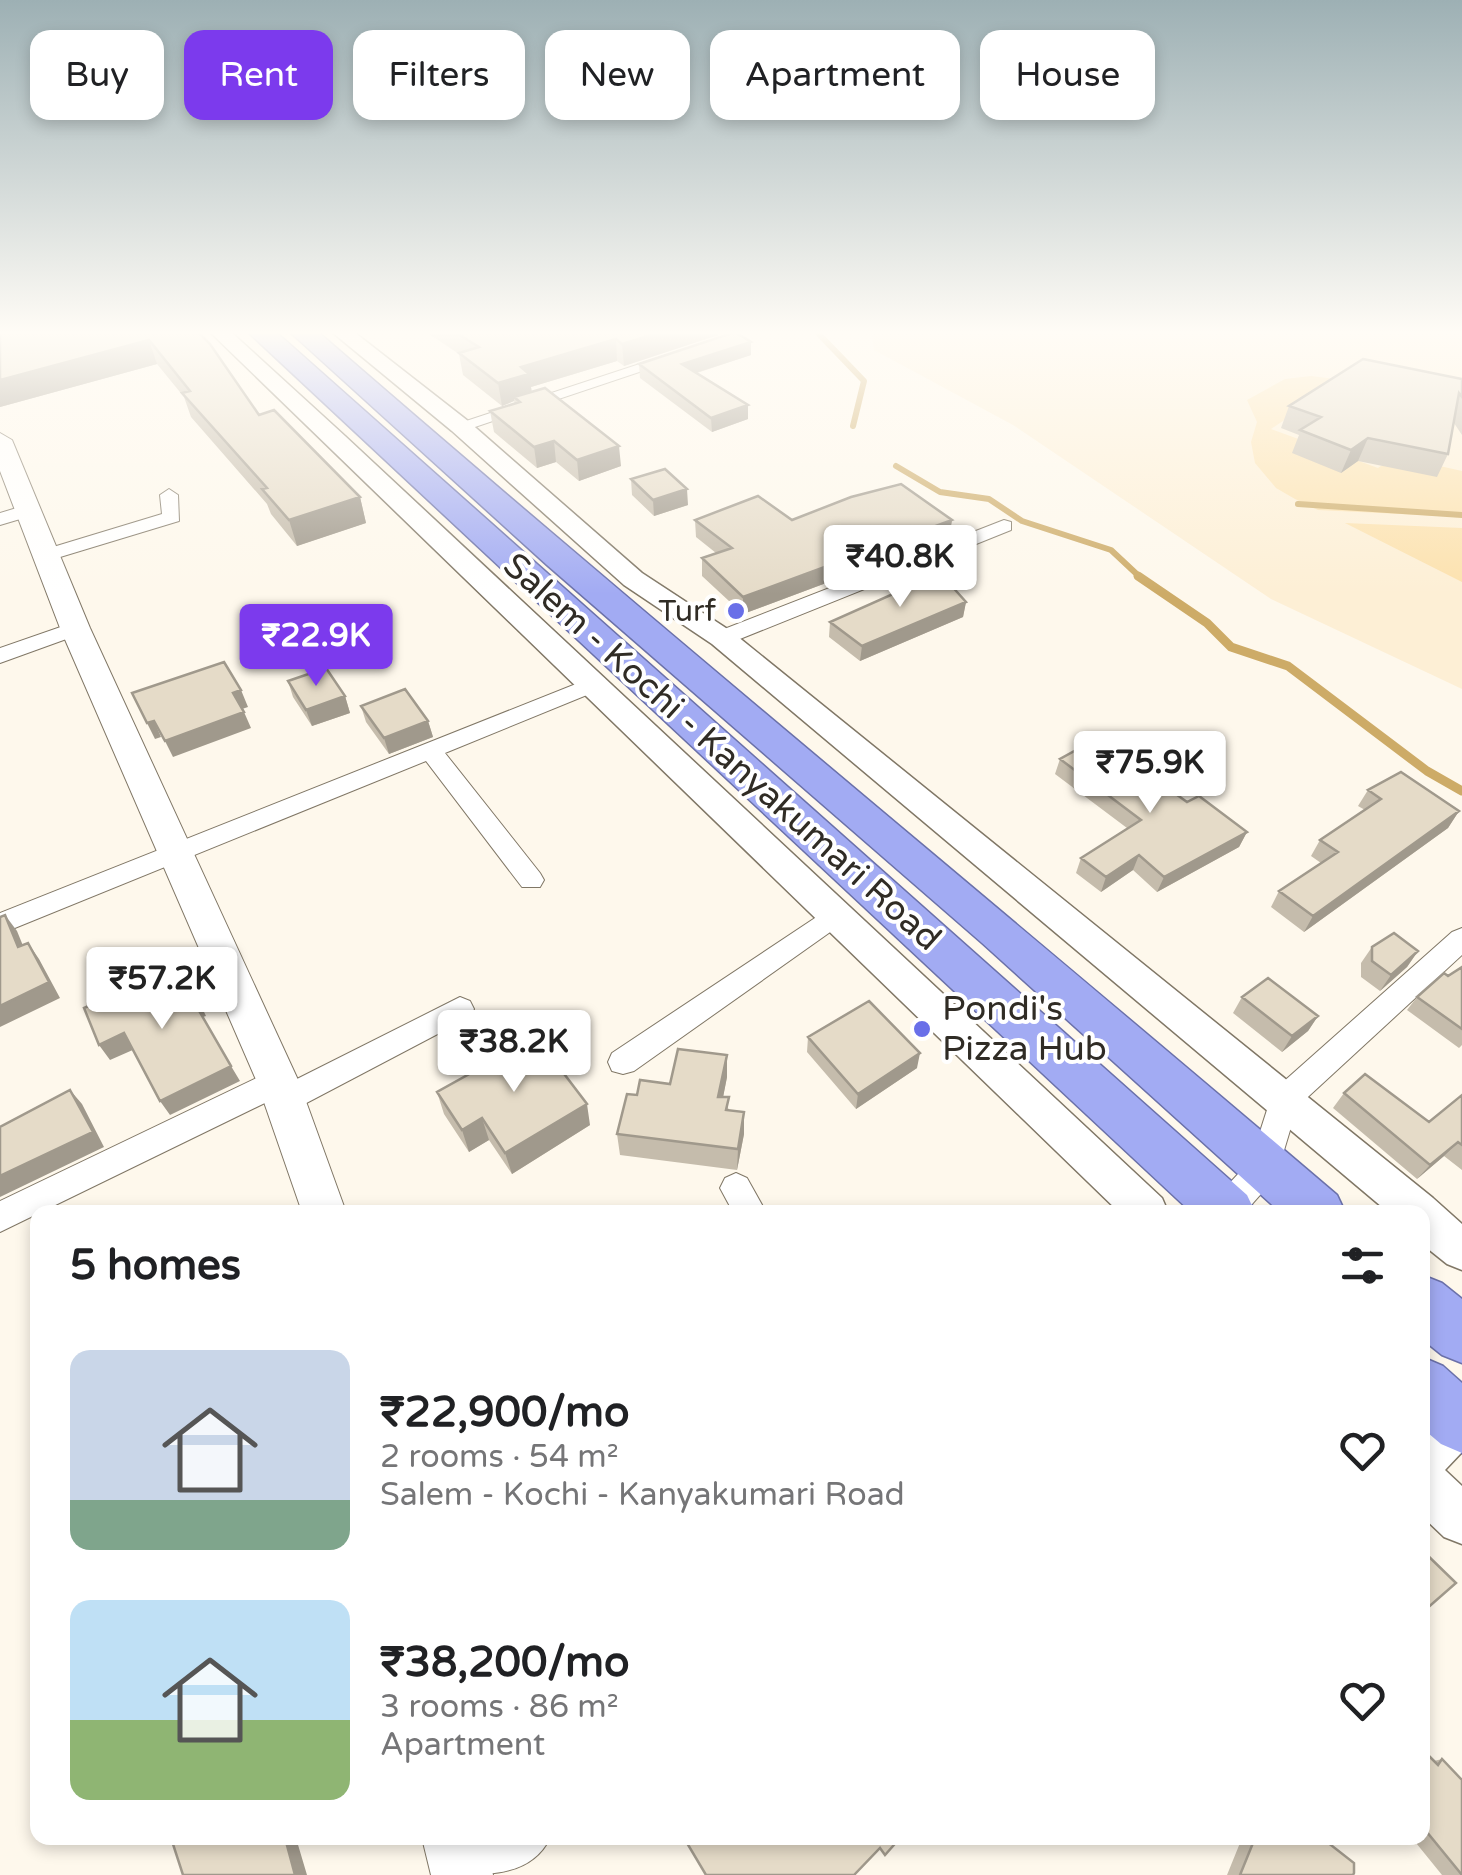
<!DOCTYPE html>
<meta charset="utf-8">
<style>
body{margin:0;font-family:"Varela Round",sans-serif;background:#f2f2f2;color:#202124;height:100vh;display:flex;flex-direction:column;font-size:38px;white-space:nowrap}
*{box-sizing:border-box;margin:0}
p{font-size:32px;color:#757577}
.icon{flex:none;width:55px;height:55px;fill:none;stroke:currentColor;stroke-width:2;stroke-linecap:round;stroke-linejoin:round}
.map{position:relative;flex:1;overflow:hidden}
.drawer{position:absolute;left:30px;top:1205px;width:1400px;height:640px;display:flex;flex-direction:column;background:#fff;border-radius:20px;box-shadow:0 5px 15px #0003}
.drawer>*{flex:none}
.banner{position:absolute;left:30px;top:30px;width:1402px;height:90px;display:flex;gap:20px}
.price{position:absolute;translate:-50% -85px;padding:0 22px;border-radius:10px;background:#fff;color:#222;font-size:32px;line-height:65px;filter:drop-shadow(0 2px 5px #0008)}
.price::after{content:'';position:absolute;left:50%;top:60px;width:30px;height:22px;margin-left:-15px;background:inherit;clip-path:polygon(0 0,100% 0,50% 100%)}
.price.selected{background:#7c3aed;color:#fff}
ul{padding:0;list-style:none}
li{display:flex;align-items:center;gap:30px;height:250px;padding:0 40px}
li span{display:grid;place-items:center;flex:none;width:280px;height:200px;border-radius:20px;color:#555}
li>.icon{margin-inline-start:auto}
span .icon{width:120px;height:120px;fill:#fffc;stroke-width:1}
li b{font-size:42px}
h2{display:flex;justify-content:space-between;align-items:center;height:120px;padding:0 40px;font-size:42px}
.chip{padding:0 35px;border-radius:20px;background:#fff;box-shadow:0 5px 15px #0003;font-size:35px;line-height:90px}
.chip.selected{background:#7c3aed;color:#fff}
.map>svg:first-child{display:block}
</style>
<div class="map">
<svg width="1462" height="1875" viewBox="0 0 1462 1875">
<rect width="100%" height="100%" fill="#fef8ec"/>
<path fill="#fdefd5" d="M871,332H1462V689L1271,599L1013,425L874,350Z"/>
<path fill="#fce1ad" d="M1311,376L1344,380L1271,429L1378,468L1395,456L1462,471V517L1318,510L1295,499L1276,488L1255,463L1251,442L1257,422L1247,400L1285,379Z
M1345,523L1462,528V582Z"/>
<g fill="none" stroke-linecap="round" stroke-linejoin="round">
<path stroke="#cdab67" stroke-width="6" d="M817,332L864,381L853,426
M896,466L940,492L989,499L1022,521L1111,550L1142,579
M1298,504L1462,515"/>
<path stroke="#cdab67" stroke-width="9" d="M1138,576L1207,623L1231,647L1288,666L1427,771L1462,791"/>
<g stroke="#807766" stroke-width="2">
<path id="minor" d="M667,355L681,358L466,430L451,426Z
M169,489L178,495L179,521L47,561L37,555L40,551L162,514L160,495Z
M30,504L37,506V514L0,525V513Z
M1004,520L1011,522V530L730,643L722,644L711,638L714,633Z
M75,622L86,628L83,633L0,663V648Z
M596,676L604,678L607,683L604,688L445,753L540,873L544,880L540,887H522L426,761L0,934V913Z
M833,906L843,909L847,916L843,923L634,1071L623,1074L612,1071L608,1062L612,1053Z
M1462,928V955L1297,1107L1276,1177L1245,1212H1209L1213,1201L1251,1160L1273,1091L1452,932Z
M460,997L470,1001L474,1009L470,1017L295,1109L284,1113L273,1109L269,1101L0,1232V1201L267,1073L278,1069L289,1073L293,1081Z
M736,1173L747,1178L766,1212H733L720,1188L725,1178Z
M489,1838H550C532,1875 491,1875 451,1875L458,1859Z"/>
</g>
<g stroke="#807766" stroke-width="3">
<path id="tertiary" d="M210,332H231L345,436L1162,1198L1168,1212H1119Z
M332,332H354L468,421L642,573L732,632L1433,1198L1462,1224V1270L1447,1264L1422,1244V1212H1388L712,644L624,585L452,431Z
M1462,1394V1452L1445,1470L1462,1486V1544L1444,1537L1422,1516V1425L1445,1401Z"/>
</g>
<g stroke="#807766" stroke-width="2">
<path id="secondary" d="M0,433L12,440L90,628L299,1082L346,1212H302L257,1082L60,628L0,471Z
M422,1838H484L493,1875H431Z"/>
</g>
<g stroke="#6b71a9" stroke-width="3">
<path id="trunk" d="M248,332H276L1247,1195L1255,1212H1191Z
M290,332H318C654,624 998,906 1337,1195L1345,1212H1280L982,943L547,565Z
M1422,1275L1442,1283L1462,1299V1363L1442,1355L1422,1339Z
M1422,1357L1443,1366L1462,1383V1453L1441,1444L1422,1428Z"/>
</g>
<use href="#minor" fill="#fff" fill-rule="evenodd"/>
<use href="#tertiary" fill="#fff" fill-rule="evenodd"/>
<use href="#secondary" fill="#fff" fill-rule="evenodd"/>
<use href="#trunk" fill="#a2abf3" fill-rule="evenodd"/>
</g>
<path fill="#c5bcac" d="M0,332H198L259,415L360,497L366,523L297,546L271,514L267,504L191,417L184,397L157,364L0,407Z
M426,332H718V335L624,366L617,361L531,387L532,392L621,466L579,481L556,462L537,468L494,432L490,411L515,404L514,401L502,406L463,375L459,354Z
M751,342V355L697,373L748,405V419L712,432L640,378L639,364Z
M1462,379V435L1454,423L1448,454L1437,477L1358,461L1341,473L1292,453L1299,435L1281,428L1289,406Z
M631,479L688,505L654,516L632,495Z
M695,520H952L949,537L743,614L702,576V558L716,553L696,537Z
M966,602L963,617L860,661L829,637L830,622Z
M288,681L345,696L350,713L312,726L293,697Z
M361,706L428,721L433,737L389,754L366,722Z
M1060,759L1187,802L1247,832L1239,847L1157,892L1133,870L1101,892L1076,873L1081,858L1127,828L1055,774Z
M1368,790L1459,811L1448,828L1304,932L1271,907L1279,891L1321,863L1311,856L1320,840L1365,810L1358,806Z
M1372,947L1418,951L1407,967L1380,991L1361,977V963Z
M1462,967V1045L1459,1048L1407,1010L1417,997Z
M1242,997L1318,1016L1308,1031L1282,1052L1233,1013Z
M808,1037L917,1068L856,1109L807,1052Z
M727,1055V1077L723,1097L729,1110L744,1134L737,1170L620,1155L617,1134L637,1095L670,1084Z
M437,1092L590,1125L512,1174L489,1140L469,1152L444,1114Z
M1344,1093L1429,1122L1462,1095V1170L1444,1156L1417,1179L1333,1108Z
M1422,1749L1434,1761L1442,1759L1462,1875H1442L1412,1838H1422Z
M1242,1838H1322L1353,1875H1227Z"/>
<path fill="#a0998c" d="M661,332H718V335L624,366L622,344Z
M616,339L617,361L531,387L532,396L514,397V401L502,406L498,383L521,367Z
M149,340L157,364L0,407V380Z
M751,342V355L683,377L682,364Z
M748,405V419L712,432L711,418Z
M1368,438L1358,461L1341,473L1351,450Z
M554,441L556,462L537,468L534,447Z
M619,446L621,466L579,481L577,460Z
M687,489L688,505L654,516L653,500Z
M360,497L366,523L297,546L289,520Z
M952,520L949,537L743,614V597Z
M966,602L963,617L860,661L862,646Z
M241,690L248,707L239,710L233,693Z
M345,696L350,713L312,726L306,710Z
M244,712L251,728L173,757L165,741Z
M154,721L161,737L155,739L147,723Z
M428,721L433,737L389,754L384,738Z
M1459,811L1448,828L1304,932L1313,916Z
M1247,832L1239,847L1157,892L1164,877Z
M1139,855L1133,870L1101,892L1106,877Z
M5,915L17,931L30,963L18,947Z
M28,943L39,959L60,998L0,1027V1006Z
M1418,951L1407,967L1380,991L1391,975Z
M180,966L189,981L206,1016L203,1017L194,1002Z
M1318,1016L1308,1031L1282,1052L1292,1036Z
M124,1033L135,1049L110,1060L99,1045Z
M920,1053L917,1068L856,1109L858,1094Z
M727,1055V1077L719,1118L718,1097Z
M231,1066L240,1081L170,1115L160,1101Z
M70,1090L82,1104L104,1147L0,1197V1176Z
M587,1104L590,1125L512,1174L505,1153Z
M744,1112V1134L737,1170L738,1149Z
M482,1118L489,1140L469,1152L462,1130Z
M1458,1142L1444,1156L1417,1179L1430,1165Z
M285,1838H296L307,1875H295Z"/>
<path fill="#e5dbc8" stroke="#a0998c" stroke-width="2.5" d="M0,332H198L210,344L259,415L274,410L360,497L289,520L262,489L267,488L182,393L190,391L149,340L0,380Z
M455,332H661L622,344L616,339L521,367L529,374L498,383L459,353L479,347Z
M735,332L751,342L682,364L748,405L711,418L639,364Z
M1363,359L1462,379V397L1459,393L1448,454L1368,438L1351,450L1300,430L1321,417L1289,406Z
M545,388L619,446L577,460L554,441L534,447L490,411L520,402L514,397Z
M665,469L687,489L653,500L631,479Z
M901,484L952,520L743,597L702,558L732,548L695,520L758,496L792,520L851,497Z
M940,573L966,602L862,646L830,622Z
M224,662L241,690L233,693L244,712L165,741L154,721L147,723L132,693Z
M326,668L345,696L306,710L288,681Z
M405,689L428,721L384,738L361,706Z
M1098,738L1187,802L1199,796L1247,832L1164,877L1139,855L1106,877L1081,858L1141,820L1060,759Z
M1401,772L1459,811L1313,916L1279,891L1338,852L1320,840L1381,799L1368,790Z
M5,915L18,947L28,943L49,982L0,1006V917Z
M1394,933L1418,951L1391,975L1372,961V947Z
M180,966L197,1001L194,1002L231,1066L160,1101L124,1033L99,1045L84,1008Z
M1462,967V1029L1417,997L1444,973L1448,976Z
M1268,978L1318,1016L1292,1036L1242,997Z
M869,1001L920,1053L858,1094L808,1037Z
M536,1037L587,1104L505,1153L482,1118L462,1130L437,1092Z
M678,1049L727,1055L718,1097H729L726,1110L744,1112L738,1149L617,1134L627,1094L637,1095L640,1080L670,1084Z
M1365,1074L1429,1122L1462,1095V1145L1458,1142L1430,1165L1344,1093Z
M70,1090L93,1132L0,1176V1127Z
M1422,1550L1456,1583L1424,1611L1422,1610Z
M1422,1749L1438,1765L1442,1759L1462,1780V1875L1422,1826Z
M171,1838H285L295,1875H183Z
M684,1838H900L885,1855L880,1848L854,1875H706Z
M1255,1838H1322L1354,1863V1873L1353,1875H1240Z"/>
<linearGradient id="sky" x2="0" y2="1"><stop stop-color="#9db0b4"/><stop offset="0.56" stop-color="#fffcf6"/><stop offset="1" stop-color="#fffcf6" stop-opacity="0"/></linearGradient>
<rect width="1462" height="594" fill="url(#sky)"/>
<g fill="#696fe8" stroke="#fff" stroke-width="4">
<circle cx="736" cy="611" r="10"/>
<circle cx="922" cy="1029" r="10"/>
</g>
<g text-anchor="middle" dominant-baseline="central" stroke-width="8" stroke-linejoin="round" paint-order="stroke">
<g font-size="30" fill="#302c25" stroke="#fff" text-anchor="end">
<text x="716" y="611">Turf</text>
</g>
<g font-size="35" fill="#302c25" stroke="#fff">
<text transform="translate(722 752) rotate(42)">Salem - Kochi - Kanyakumari Road</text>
</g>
<g font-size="35" fill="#302c25" stroke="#fff" text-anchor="start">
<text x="942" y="1009">Pondi's<tspan x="942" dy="40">Pizza Hub</tspan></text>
</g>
</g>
</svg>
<b class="price" style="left:900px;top:610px">₹40.8K</b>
<b class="price selected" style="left:316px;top:689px">₹22.9K</b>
<b class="price" style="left:1150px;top:816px">₹75.9K</b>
<b class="price" style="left:162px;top:1032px">₹57.2K</b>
<b class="price" style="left:514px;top:1095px">₹38.2K</b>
<div class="banner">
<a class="chip">Buy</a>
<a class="chip selected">Rent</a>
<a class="chip">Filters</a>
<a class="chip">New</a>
<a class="chip">Apartment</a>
<a class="chip">House</a>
</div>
<section class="drawer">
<h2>5 homes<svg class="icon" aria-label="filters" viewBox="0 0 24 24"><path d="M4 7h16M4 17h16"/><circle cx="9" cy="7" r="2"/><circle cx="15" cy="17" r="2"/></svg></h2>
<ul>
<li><span style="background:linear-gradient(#c9d6e8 75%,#7fa58c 0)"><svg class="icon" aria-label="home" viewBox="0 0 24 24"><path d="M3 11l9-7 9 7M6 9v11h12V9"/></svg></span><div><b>₹22,900/mo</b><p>2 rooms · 54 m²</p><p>Salem - Kochi - Kanyakumari Road</p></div><svg class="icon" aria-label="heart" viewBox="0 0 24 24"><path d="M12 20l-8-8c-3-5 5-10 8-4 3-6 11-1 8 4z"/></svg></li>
<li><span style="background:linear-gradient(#bfe0f5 60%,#8fb573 0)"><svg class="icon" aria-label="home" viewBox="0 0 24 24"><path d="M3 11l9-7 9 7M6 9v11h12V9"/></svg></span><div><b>₹38,200/mo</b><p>3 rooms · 86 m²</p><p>Apartment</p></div><svg class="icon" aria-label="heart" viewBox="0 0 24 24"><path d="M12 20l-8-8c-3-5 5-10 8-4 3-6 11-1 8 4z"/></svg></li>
</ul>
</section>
</div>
